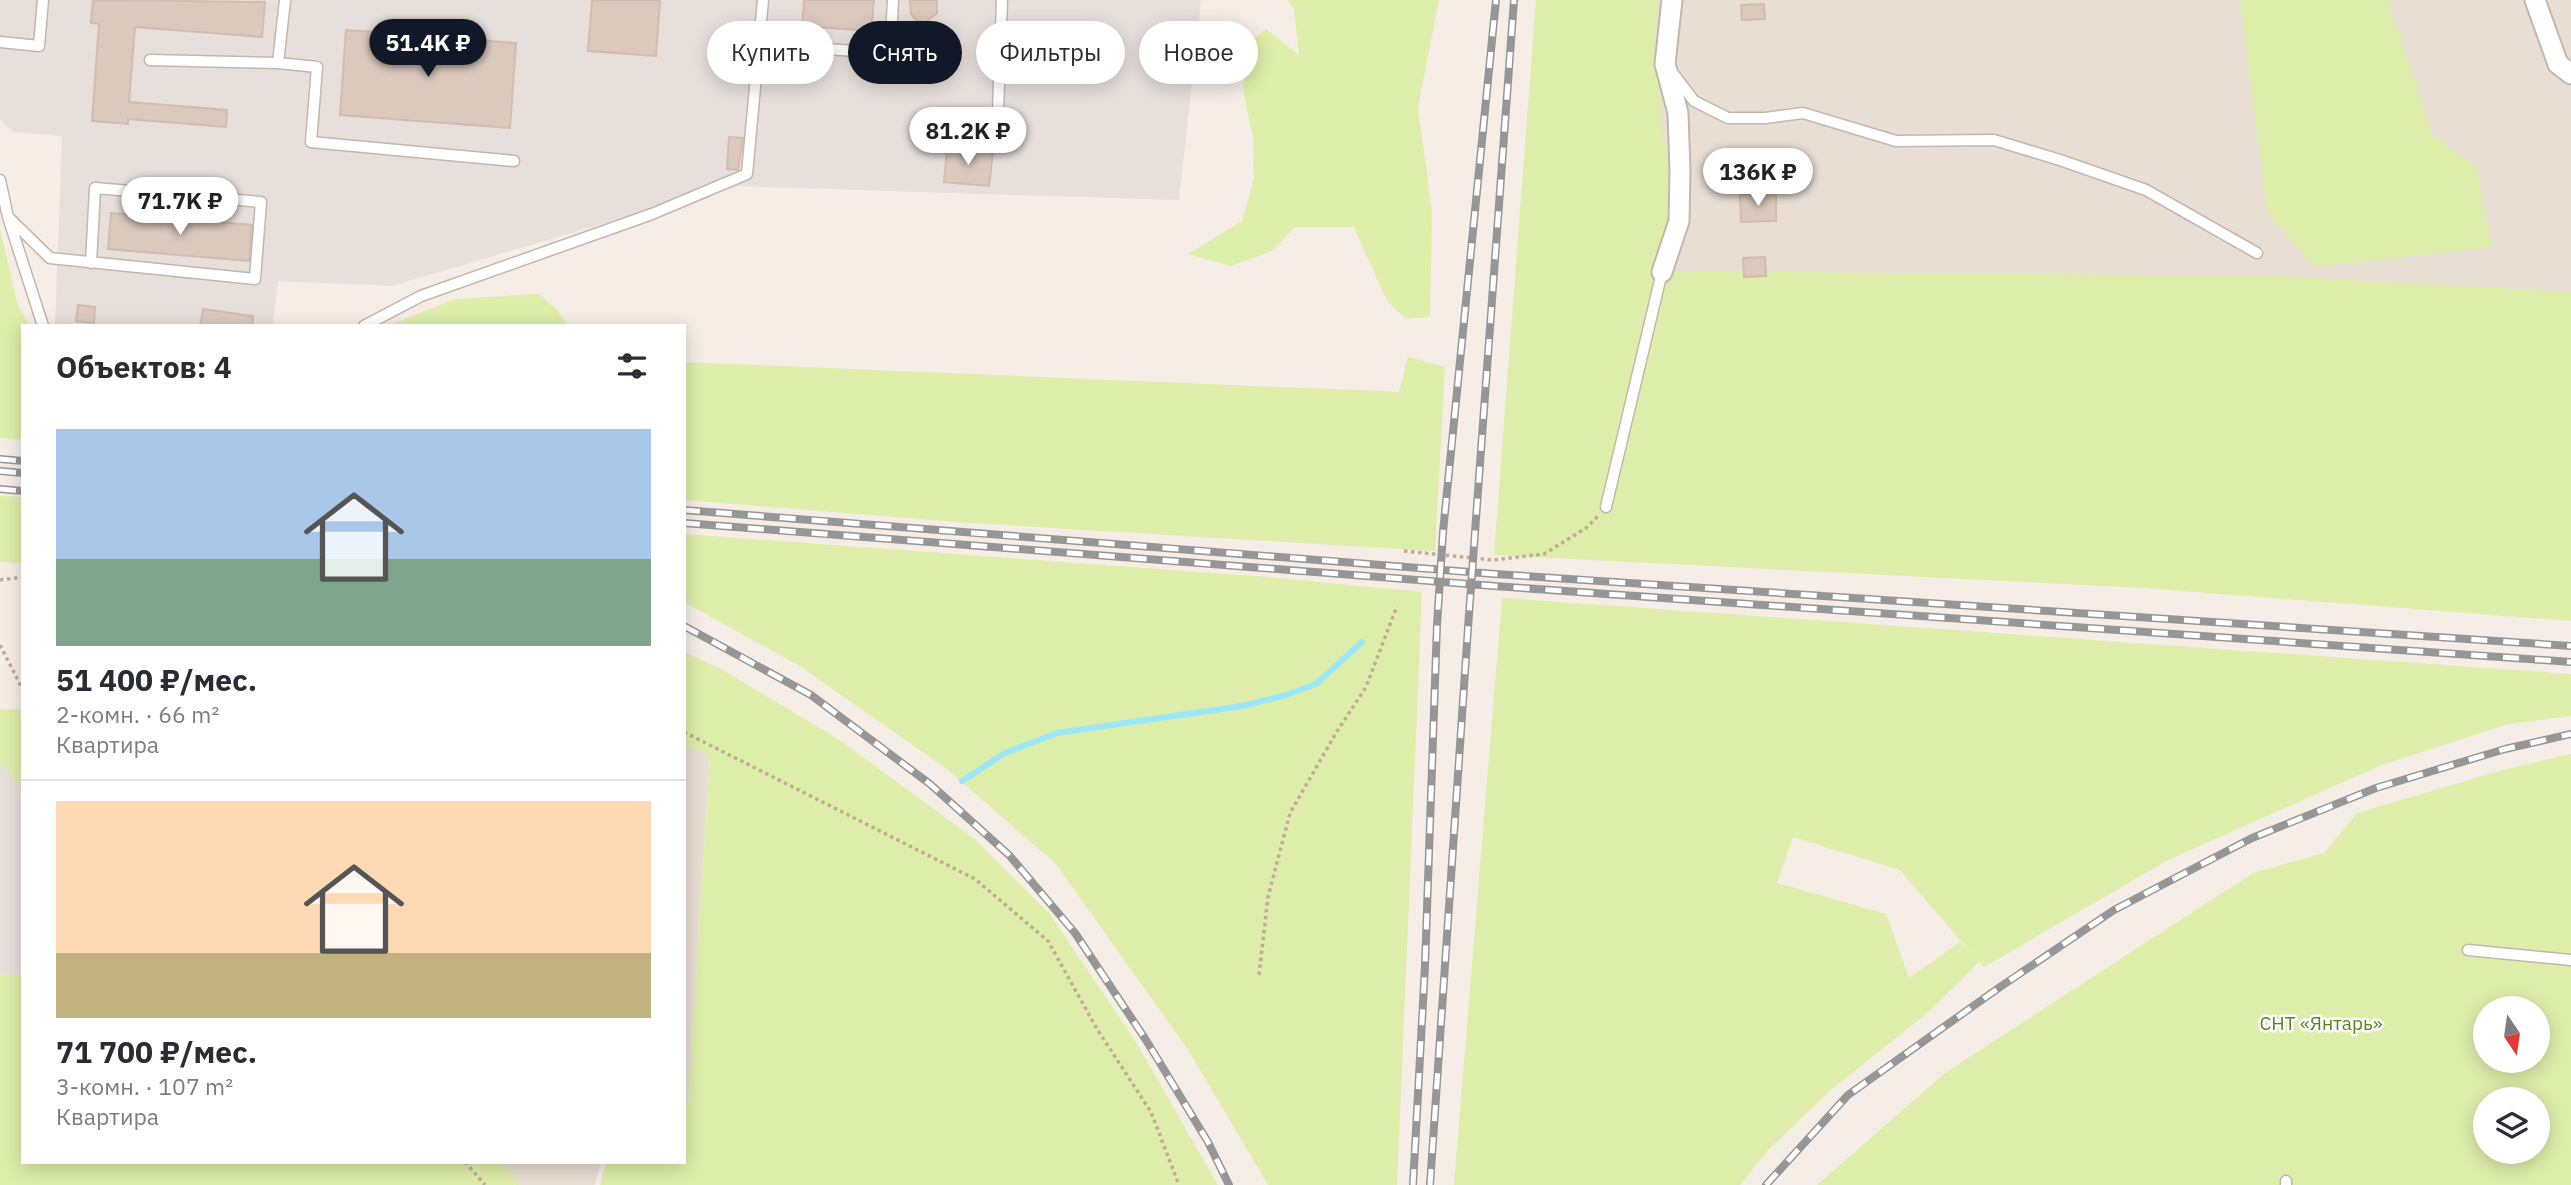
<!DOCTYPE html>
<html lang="ru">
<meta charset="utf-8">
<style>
:root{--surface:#fff;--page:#f7f7f7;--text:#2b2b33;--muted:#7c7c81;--line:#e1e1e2;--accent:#111827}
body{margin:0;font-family:"IBM Plex Sans",sans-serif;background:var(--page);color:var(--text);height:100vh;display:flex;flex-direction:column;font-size:26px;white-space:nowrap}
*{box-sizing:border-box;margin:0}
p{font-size:23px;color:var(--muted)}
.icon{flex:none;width:38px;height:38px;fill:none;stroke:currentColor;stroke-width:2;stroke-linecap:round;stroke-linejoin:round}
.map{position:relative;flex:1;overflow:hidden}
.panel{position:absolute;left:21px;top:324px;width:665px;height:840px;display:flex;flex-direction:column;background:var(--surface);border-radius:0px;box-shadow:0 4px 18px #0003}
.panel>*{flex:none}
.hud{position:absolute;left:707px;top:21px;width:665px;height:63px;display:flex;gap:14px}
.needle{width:46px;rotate:167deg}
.controls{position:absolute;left:2473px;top:996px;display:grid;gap:14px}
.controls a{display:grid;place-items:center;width:77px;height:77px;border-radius:50%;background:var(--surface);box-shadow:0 4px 18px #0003;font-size:35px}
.price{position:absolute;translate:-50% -60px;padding:0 16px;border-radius:24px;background:#fff;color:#222;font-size:23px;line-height:46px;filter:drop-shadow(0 2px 4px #0008)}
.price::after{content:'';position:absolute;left:50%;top:42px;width:21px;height:16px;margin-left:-10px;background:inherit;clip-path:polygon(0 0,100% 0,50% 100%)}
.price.on{background:var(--accent);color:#fff}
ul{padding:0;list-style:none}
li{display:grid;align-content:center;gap:14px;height:371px;padding:0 35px}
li+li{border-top:2px solid var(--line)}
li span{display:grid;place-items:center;height:217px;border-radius:0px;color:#555}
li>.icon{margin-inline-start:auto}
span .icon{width:126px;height:126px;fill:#fffc;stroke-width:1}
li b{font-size:30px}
h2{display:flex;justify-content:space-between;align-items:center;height:84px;padding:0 35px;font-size:30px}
.tag{padding:0 24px;border-radius:32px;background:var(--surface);box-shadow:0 4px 18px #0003;font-size:24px;line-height:63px}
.tag.on{background:var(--accent);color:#fff}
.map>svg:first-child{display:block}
.residential{fill:#e9ded3}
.industrial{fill:#e7dfdb}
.green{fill:#dea;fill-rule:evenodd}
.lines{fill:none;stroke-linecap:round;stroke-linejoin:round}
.stream{stroke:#9be6f9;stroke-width:6}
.building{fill:#dbc9bd;stroke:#d3bcac;stroke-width:2}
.service-casing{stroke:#c4b6aa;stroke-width:13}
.minor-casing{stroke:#c4b6aa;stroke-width:23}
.path{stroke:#c5ab97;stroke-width:3.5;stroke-dasharray:3.5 3.5;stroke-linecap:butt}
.service{stroke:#fff;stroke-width:10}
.minor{stroke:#fff;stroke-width:19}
.rail-casing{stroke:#969696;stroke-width:8}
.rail{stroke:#fff;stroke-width:5;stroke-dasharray:16;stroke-linecap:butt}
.labels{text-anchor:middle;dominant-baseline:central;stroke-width:5;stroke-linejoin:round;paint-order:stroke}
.park-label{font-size:19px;fill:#598120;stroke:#fff}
</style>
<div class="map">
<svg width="2571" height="1185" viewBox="0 0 2571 1185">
<rect width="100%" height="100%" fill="#f5ede6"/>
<path class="residential" d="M1608 0H2571V304L1585 271Z
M684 743 710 754 688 1104 684 1106Z
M501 1162H601L595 1185H520Z"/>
<path class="industrial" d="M0 0H1201L1179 200 730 186 392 286 278 281 273 326 55 325 62 136 13 132 0 119Z
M0 763 23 789V976L0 974Z"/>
<path class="green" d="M1287 0H1439L1418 107 1432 212 1430 317 1406 319 1387 301 1354 227H1295L1272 251 1231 266 1188 254 1242 221 1254 179 1253 139 1243 89 1249 43 1266 29 1299 55 1294 8Z
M1536 0H1658L1654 56 1660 92 1662 136 1680 185 1651 271 2277 276 2571 292V621L2143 588 1494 555Z
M2240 0H2388L2432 135 2476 167 2492 247 2314 267 2267 212Z
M0 228 17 303 29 325 23 326V440L0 438Z
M539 294 558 311 567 325H390L455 299Z
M1408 357 1445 367 1435 551 956 522 684 500V362L1399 392Z
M0 496 23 497V564L0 561Z
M684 534 1268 577 1422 592 1397 1185H1268L1189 1051 1056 864 947 769 800 666 684 602Z
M1502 598 2571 674V716L2508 724 2379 766 2168 860 1984 967 1979 962 1925 1015 1832 1089 1769 1149 1740 1185H1454ZM1793 837 1900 870 1974 956 1960 942 1909 978 1886 914 1777 883Z
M684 652 721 669 838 739 976 840 1049 913 1136 1042 1218 1185H600L606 1162H684V1107L688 1105 710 756 684 743Z
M0 709 23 710V789L0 763Z
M2571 754V1185H1817L1945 1073 2253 873 2324 853 2357 813 2499 771ZM2485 1008H2538V1060H2485ZM2485 1099H2538V1152H2485Z
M0 974 23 976V1162H501L520 1185H0Z"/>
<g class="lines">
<path class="stream" d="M962 781 1005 753 1057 733 1242 706 1286 695 1316 684 1362 642"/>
</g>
<path class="building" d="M93 0 265 2 262 37 135 27 129 102 227 110 226 127 128 119V124L92 121 99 24 91 23Z
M592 0H660L656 56 588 51Z
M804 0H874L871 31 802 26Z
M910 0H937V13L926 22 917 21 911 14Z
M1764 4 1765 19 1742 20 1741 5Z
M346 30 516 43 510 128 340 115Z
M729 137 743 138 738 170 727 169Z
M947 148 993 152 989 186 944 182Z
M1776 193V221L1741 222 1740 195Z
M111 213 252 225 249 261 108 249Z
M1765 257 1766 276 1744 277 1743 258Z
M78 305 95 307 94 323 76 321Z
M203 309 253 316V326H200Z"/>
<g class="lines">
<g class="service-casing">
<path id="service" d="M0 42 39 46 43 0
M758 45 890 53 893 0
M150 60 278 63 285 0
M278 63 317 67 311 142 514 161
M1672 72 1694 101 1728 118H1765L1803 113 1896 141 1994 140 2060 160 2146 190 2257 253
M998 112 1002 0
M0 180 8 217 43 326
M8 217 50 258 255 279 261 202 95 188 91 263
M364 326 421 296 652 214 747 174 763 0
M1606 507 1662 272
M2468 950 2571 960
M2286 1181V1185"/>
</g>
<g class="minor-casing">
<path id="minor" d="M2535 0 2558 64 2571 74
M1662 272 1679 221 1680 171 1678 113 1665 64 1672 0"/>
</g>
<path class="path" d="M1404 551 1493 560 1544 554 1586 528 1598 516
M0 580 23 577
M0 645 23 690
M684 732 975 879 1048 941 1097 1029 1151 1112 1179 1185
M1259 975 1268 897 1290 813 1336 733 1366 687 1397 606
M465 1162 485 1185"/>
<use href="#service" class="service"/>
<use href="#minor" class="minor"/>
<g class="rail-casing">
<path id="rail" d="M0 459 23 461
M0 471 23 473
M0 489 23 491
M684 510 1495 574 2571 646
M684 523 1494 586 2571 662
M684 626 811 695 930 784 1009 855 1075 933 1146 1040 1208 1142 1229 1185
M1413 1185 1425 966 1437 625 1443 532 1496 0
M1430 1185 1468 628 1514 0
M1766 1185 1848 1095 2000 987 2114 910 2252 838 2376 788 2505 749 2571 734"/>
</g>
<use href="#rail" class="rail"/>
</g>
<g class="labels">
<g class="park-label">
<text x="2321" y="1023">СНТ «Янтарь»</text>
</g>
</g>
</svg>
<div class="controls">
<a><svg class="needle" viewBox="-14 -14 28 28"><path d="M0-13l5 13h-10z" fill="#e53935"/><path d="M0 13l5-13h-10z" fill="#7c7c81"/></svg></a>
<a><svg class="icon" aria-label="layers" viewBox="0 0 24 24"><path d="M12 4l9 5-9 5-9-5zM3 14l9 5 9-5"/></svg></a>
</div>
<b class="price on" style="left:428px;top:79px">51.4K ₽</b>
<b class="price" style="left:968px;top:167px">81.2K ₽</b>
<b class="price" style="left:1758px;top:208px">136K ₽</b>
<b class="price" style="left:180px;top:237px">71.7K ₽</b>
<div class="hud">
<a class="tag">Купить</a>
<a class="tag on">Снять</a>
<a class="tag">Фильтры</a>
<a class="tag">Новое</a>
</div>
<section class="panel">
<h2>Объектов: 4<svg class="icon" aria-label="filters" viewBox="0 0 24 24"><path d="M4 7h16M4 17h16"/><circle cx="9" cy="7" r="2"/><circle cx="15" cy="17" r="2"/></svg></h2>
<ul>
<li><span style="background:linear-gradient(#a9c7e8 60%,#7fa58c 0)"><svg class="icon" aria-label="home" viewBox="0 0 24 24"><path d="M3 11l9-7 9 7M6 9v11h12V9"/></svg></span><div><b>51 400 ₽/мес.</b><p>2-комн. · 66 m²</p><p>Квартира</p></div></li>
<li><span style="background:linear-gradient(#ffd9b3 70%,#c2b280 0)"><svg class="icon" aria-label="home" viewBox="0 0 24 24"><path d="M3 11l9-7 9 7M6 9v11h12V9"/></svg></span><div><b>71 700 ₽/мес.</b><p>3-комн. · 107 m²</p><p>Квартира</p></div></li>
</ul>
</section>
</div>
